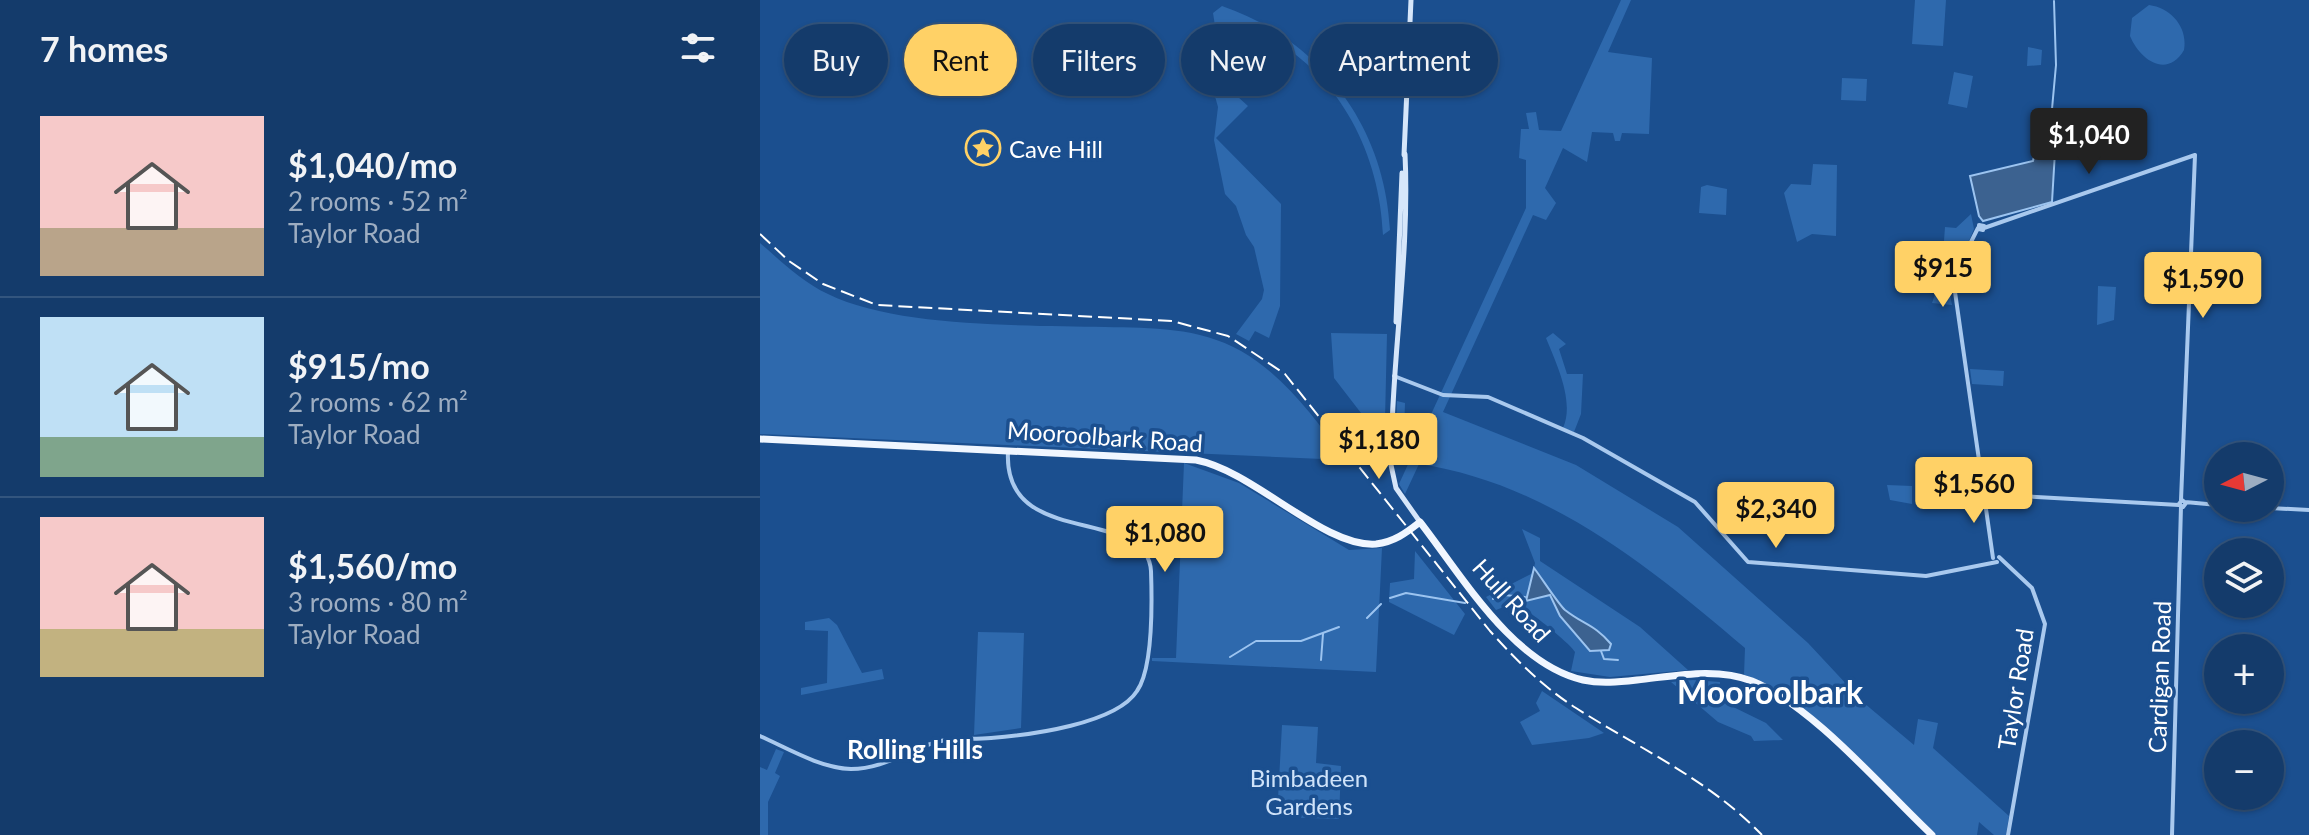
<!DOCTYPE html>
<meta charset="utf-8">
<style>
:root{--surface:#143b6b;--page:#214673;--text:#f1f3f6;--muted:#9dadc1;--line:#33557e;--accent:#ffd166}
body{margin:0;font-family:Lato,sans-serif;background:var(--page);color:var(--text);height:100vh;display:flex;flex-direction:column;font-size:30px;white-space:nowrap}
*{box-sizing:border-box;margin:0}
p{font-size:26px;color:var(--muted)}
.icon{flex:none;width:44px;height:44px;fill:none;stroke:currentColor;stroke-width:2;stroke-linecap:round;stroke-linejoin:round}
.map{position:relative;flex:1;overflow:hidden}
.drawer{display:flex;flex-direction:column;background:var(--surface);width:760px}
.drawer>*{flex:none}
.hud{position:absolute;left:24px;top:24px;width:760px;height:72px;display:flex;gap:16px}
.needle{width:52px;rotate:264deg}
.controls{position:absolute;left:1444px;top:442px;display:grid;gap:16px}
.controls a{display:grid;place-items:center;width:80px;height:80px;border-radius:50%;background:var(--surface);box-shadow:0 2px 6px #0004,0 0 0 2px var(--line);font-size:40px}
.price{position:absolute;translate:-50% -68px;padding:0 18px;border-radius:8px;background:var(--accent);color:#111;font-size:26px;line-height:52px;filter:drop-shadow(0 2px 4px #0008)}
.price::after{content:'';position:absolute;left:50%;top:48px;width:24px;height:18px;margin-left:-12px;background:inherit;clip-path:polygon(0 0,100% 0,50% 100%)}
.price.selected{background:#222;color:#fff}
ul{padding:0;list-style:none}
li{display:flex;align-items:center;gap:24px;height:200px;padding:0 40px}
li+li{border-top:2px solid var(--line)}
li span{display:grid;place-items:center;flex:none;width:224px;height:160px;border-radius:0px;color:#555}
li>.icon{margin-inline-start:auto}
span .icon{width:96px;height:96px;fill:#fffc;stroke-width:1}
li b{font-size:34px}
h2{display:flex;justify-content:space-between;align-items:center;height:96px;padding:0 40px;font-size:34px}
.tag{padding:0 28px;border-radius:36px;background:var(--surface);box-shadow:0 2px 6px #0004,0 0 0 2px var(--line);font-size:28px;line-height:72px}
.tag.selected{background:var(--accent);color:#111}
main{display:flex;flex:1;min-height:0}
.map>svg:first-child{display:block}
.green{fill:#2e69ad}
.water{fill:#3c6290;stroke:#9cc4f0;stroke-width:2}
.lines{fill:none;stroke-linecap:round;stroke-linejoin:round}
.stream{stroke:#9cc4f0;stroke-width:2}
.tertiary{stroke:#a9c9ee;stroke-width:4}
.secondary{stroke:#d6e6fa;stroke-width:5}
.primary{stroke:#f0f6ff;stroke-width:7}
.rail{stroke:#fff;stroke-width:2;stroke-dasharray:14 6;stroke-linecap:butt}
.labels{text-anchor:middle;dominant-baseline:central;stroke-width:7;stroke-linejoin:round;paint-order:stroke}
.poi-label{font-size:24px;fill:#fff;stroke:#1b4f8f;text-anchor:start}
.street-label{font-size:24px;fill:#fff;stroke:#1b4f8f}
.park-label{font-size:24px;fill:#cfe3fa;stroke:#1b4f8f}
.neighbourhood-label{font-size:26px;font-weight:bold;fill:#fff;stroke:#1b4f8f}
.district-label{font-size:32px;font-weight:bold;fill:#fff;stroke:#1b4f8f}
</style>
<main>
<section class="drawer">
<h2>7 homes<svg class="icon" aria-label="filters" viewBox="0 0 24 24"><path d="M4 7h16M4 17h16"/><circle cx="9" cy="7" r="2"/><circle cx="15" cy="17" r="2"/></svg></h2>
<ul>
<li><span style="background:linear-gradient(#f6c9c9 70%,#b9a48a 0)"><svg class="icon" aria-label="home" viewBox="0 0 24 24"><path d="M3 11l9-7 9 7M6 9v11h12V9"/></svg></span><div><b>$1,040/mo</b><p>2 rooms · 52 m²</p><p>Taylor Road</p></div></li>
<li><span style="background:linear-gradient(#bfe0f5 75%,#7fa58c 0)"><svg class="icon" aria-label="home" viewBox="0 0 24 24"><path d="M3 11l9-7 9 7M6 9v11h12V9"/></svg></span><div><b>$915/mo</b><p>2 rooms · 62 m²</p><p>Taylor Road</p></div></li>
<li><span style="background:linear-gradient(#f6c9c9 70%,#c2b280 0)"><svg class="icon" aria-label="home" viewBox="0 0 24 24"><path d="M3 11l9-7 9 7M6 9v11h12V9"/></svg></span><div><b>$1,560/mo</b><p>3 rooms · 80 m²</p><p>Taylor Road</p></div></li>
</ul>
</section>
<div class="map">
<svg width="1549" height="835" viewBox="0 0 1549 835">
<rect width="100%" height="100%" fill="#1b4f8f"/>
<path class="green" d="M861 0H871L848 52 892 58 889 134 862 133 860 141H855L853 133 832 132 827 162 803 148 785 188 796 203 786 220 773 215 683 412 816 465 918 527 1048 643 1104 703 1154 745 1158 719 1178 723 1173 748 1249 816 1246 835H1234L1219 822 1217 835H1176C1133 794 1037 691 984 675L985 648C890 567 787 483 659 464L645 494 639 484 766 208V160L759 158 761 129H769L766 113 776 112 779 130 801 131Z
M1155 0H1186L1183 46 1152 44Z
M1389 5C1411 8 1428 27 1424 50 1407 79 1380 60 1370 36L1372 18Z
M462 6C561 40 625 127 630 230L623 235C620 154 580 75 507 36L466 78 468 88 488 106 456 138 521 204 520 306 509 338 495 331 489 341 476 334 502 299 504 290 494 247 486 235 476 206 465 194 454 140 458 107 451 82 459 51 453 13Z
M1268 47 1282 50 1281 65 1267 66Z
M1194 72 1213 76 1207 108 1188 104Z
M1082 78 1107 79 1106 101 1081 100Z
M1053 164 1077 165 1076 236 1052 234 1037 242 1024 193 1031 184 1051 185Z
M947 185 967 189 966 215 939 213 941 187Z
M1211 214 1214 229 1191 283 1181 282 1185 227 1196 228Z
M0 243C21 261 42 282 68 294 137 328 266 325 345 327 392 328 438 327 481 351 526 377 555 419 586 460L0 434Z
M1338 286 1356 287 1354 320 1337 325Z
M1177 289H1189L1192 305 1172 303Z
M571 333 627 334 625 420 620 425 586 424 601 413 574 378Z
M793 333 806 344 799 349 807 374H823L821 414 814 432 803 428C815 401 796 363 786 338Z
M1210 369 1244 371 1243 386 1212 384Z
M637 401 645 403 643 462 635 461Z
M424 463 479 483 589 550 622 548 616 672 392 661V658H416Z
M1127 485 1152 486V504L1130 500Z
M762 529 780 538V561L880 627 928 670 850 677 811 671 815 652C810 643 765 607 754 603L736 610 726 597 773 573 775 563Z
M655 551 705 614 694 635 629 602 630 583 654 579Z
M69 618 77 625 102 673 122 669 124 679 41 695V688L67 683 68 631 45 630V622Z
M218 632 264 633 261 728 214 735Z
M933 680 960 682 959 700 1006 723 1023 740 994 741 991 736 958 722 911 682Z
M782 691 844 733 829 738 772 745 760 722 780 711 776 703Z
M522 725 558 727 556 763 581 766 579 819 517 817Z
M16 749 24 752 15 773 20 776 8 802V835H0V767L7 770Z"/>
<path class="water" d="M1279 133 1296 135 1292 202 1223 221 1219 216 1210 176 1273 161Z
M774 568C781 577 799 605 805 610 824 625 834 624 851 644L849 650 830 651 800 616 790 595 766 601Z"/>
<g class="lines">
<path class="stream" d="M1290 131 1296 65 1294 1
M630 598 646 593 705 603
M733 599 744 595 765 597
M607 618 621 604
M841 651 844 659 858 660
M470 657 496 641H541L579 627
M561 660 563 634"/>
<path class="tertiary" d="M1219 225 1224 226 1223 230 1219 229Z
M1218 228 1195 274 1194 285 1233 558
M1224 228 1435 155 1421 500
M634 376 683 395 728 397 823 438 935 502 988 562 1166 576 1237 562
M1224 494 1419 505
M1422 500 1426 503 1423 507 1419 504Z
M1425 502 1458 505
M1510 508 1549 510
M1239 557 1272 588 1285 624 1248 835
M0 736C27 748 60 768 91 769 124 769 147 750 177 742 195 737 213 740 231 738 270 735 356 724 377 691 393 668 392 600 391 571 387 504 243 551 248 452
M1412 835 1421 506"/>
<path class="secondary" d="M645 154C650 258 631 361 631 465L636 488 660 522
M644 155 651 0
M636 322 642 173"/>
<path class="primary" d="M0 439 436 460C494 471 564 548 616 544 634 542 646 533 660 522 702 576 753 664 823 680 841 684 859 682 877 680 915 676 956 667 992 681 1053 706 1123 789 1172 835"/>
<path class="rail" d="M0 234 29 261 63 284 117 305 412 321 468 336 525 374 730 631C756 660 783 687 816 708 880 749 948 779 1002 835"/>
</g>
<defs>
<g id="sight-ring" transform="scale(1.8)"><circle r="9.5" fill="#1b4f8f" stroke="#ffd166" stroke-width="1.5"/><path d="M0-6L1.8-2.2L6-1.7L2.9 1.2L3.7 5.4L0 3.3L-3.7 5.4L-2.9 1.2L-6-1.7L-1.8-2.2Z" fill="#ffd166"/></g>
</defs>
<g fill-rule="evenodd">
<use href="#sight-ring" x="223" y="148"/>
</g>
<g class="labels">
<g class="poi-label">
<text x="249" y="148">Cave Hill</text>
</g>
<g class="street-label">
<text transform="translate(345 436) rotate(4)">Mooroolbark Road</text>
<text transform="translate(752 600) rotate(48)">Hull Road</text>
<text transform="translate(1399 677) rotate(-88)">Cardigan Road</text>
<text transform="translate(1255 689) rotate(-81)">Taylor Road</text>
</g>
<g class="park-label">
<text x="549" y="777">Bimbadeen<tspan x="549" dy="28">Gardens</tspan></text>
</g>
<g class="neighbourhood-label">
<text x="155" y="749">Rolling Hills</text>
</g>
<g class="district-label">
<text x="1010" y="691">Mooroolbark</text>
</g>
</g>
</svg>
<div class="controls">
<a><svg class="needle" viewBox="-14 -14 28 28"><path d="M0-13l5 13h-10z" fill="#e53935"/><path d="M0 13l5-13h-10z" fill="#9dadc1"/></svg></a>
<a><svg class="icon" aria-label="layers" viewBox="0 0 24 24"><path d="M12 4l9 5-9 5-9-5zM3 14l9 5 9-5"/></svg></a>
<a>+</a>
<a>−</a>
</div>
<b class="price selected" style="left:1329px;top:176px">$1,040</b>
<b class="price" style="left:1183px;top:309px">$915</b>
<b class="price" style="left:1443px;top:320px">$1,590</b>
<b class="price" style="left:619px;top:481px">$1,180</b>
<b class="price" style="left:1214px;top:525px">$1,560</b>
<b class="price" style="left:1016px;top:550px">$2,340</b>
<b class="price" style="left:405px;top:574px">$1,080</b>
<div class="hud">
<a class="tag">Buy</a>
<a class="tag selected">Rent</a>
<a class="tag">Filters</a>
<a class="tag">New</a>
<a class="tag">Apartment</a>
</div>
</div>
</main>
